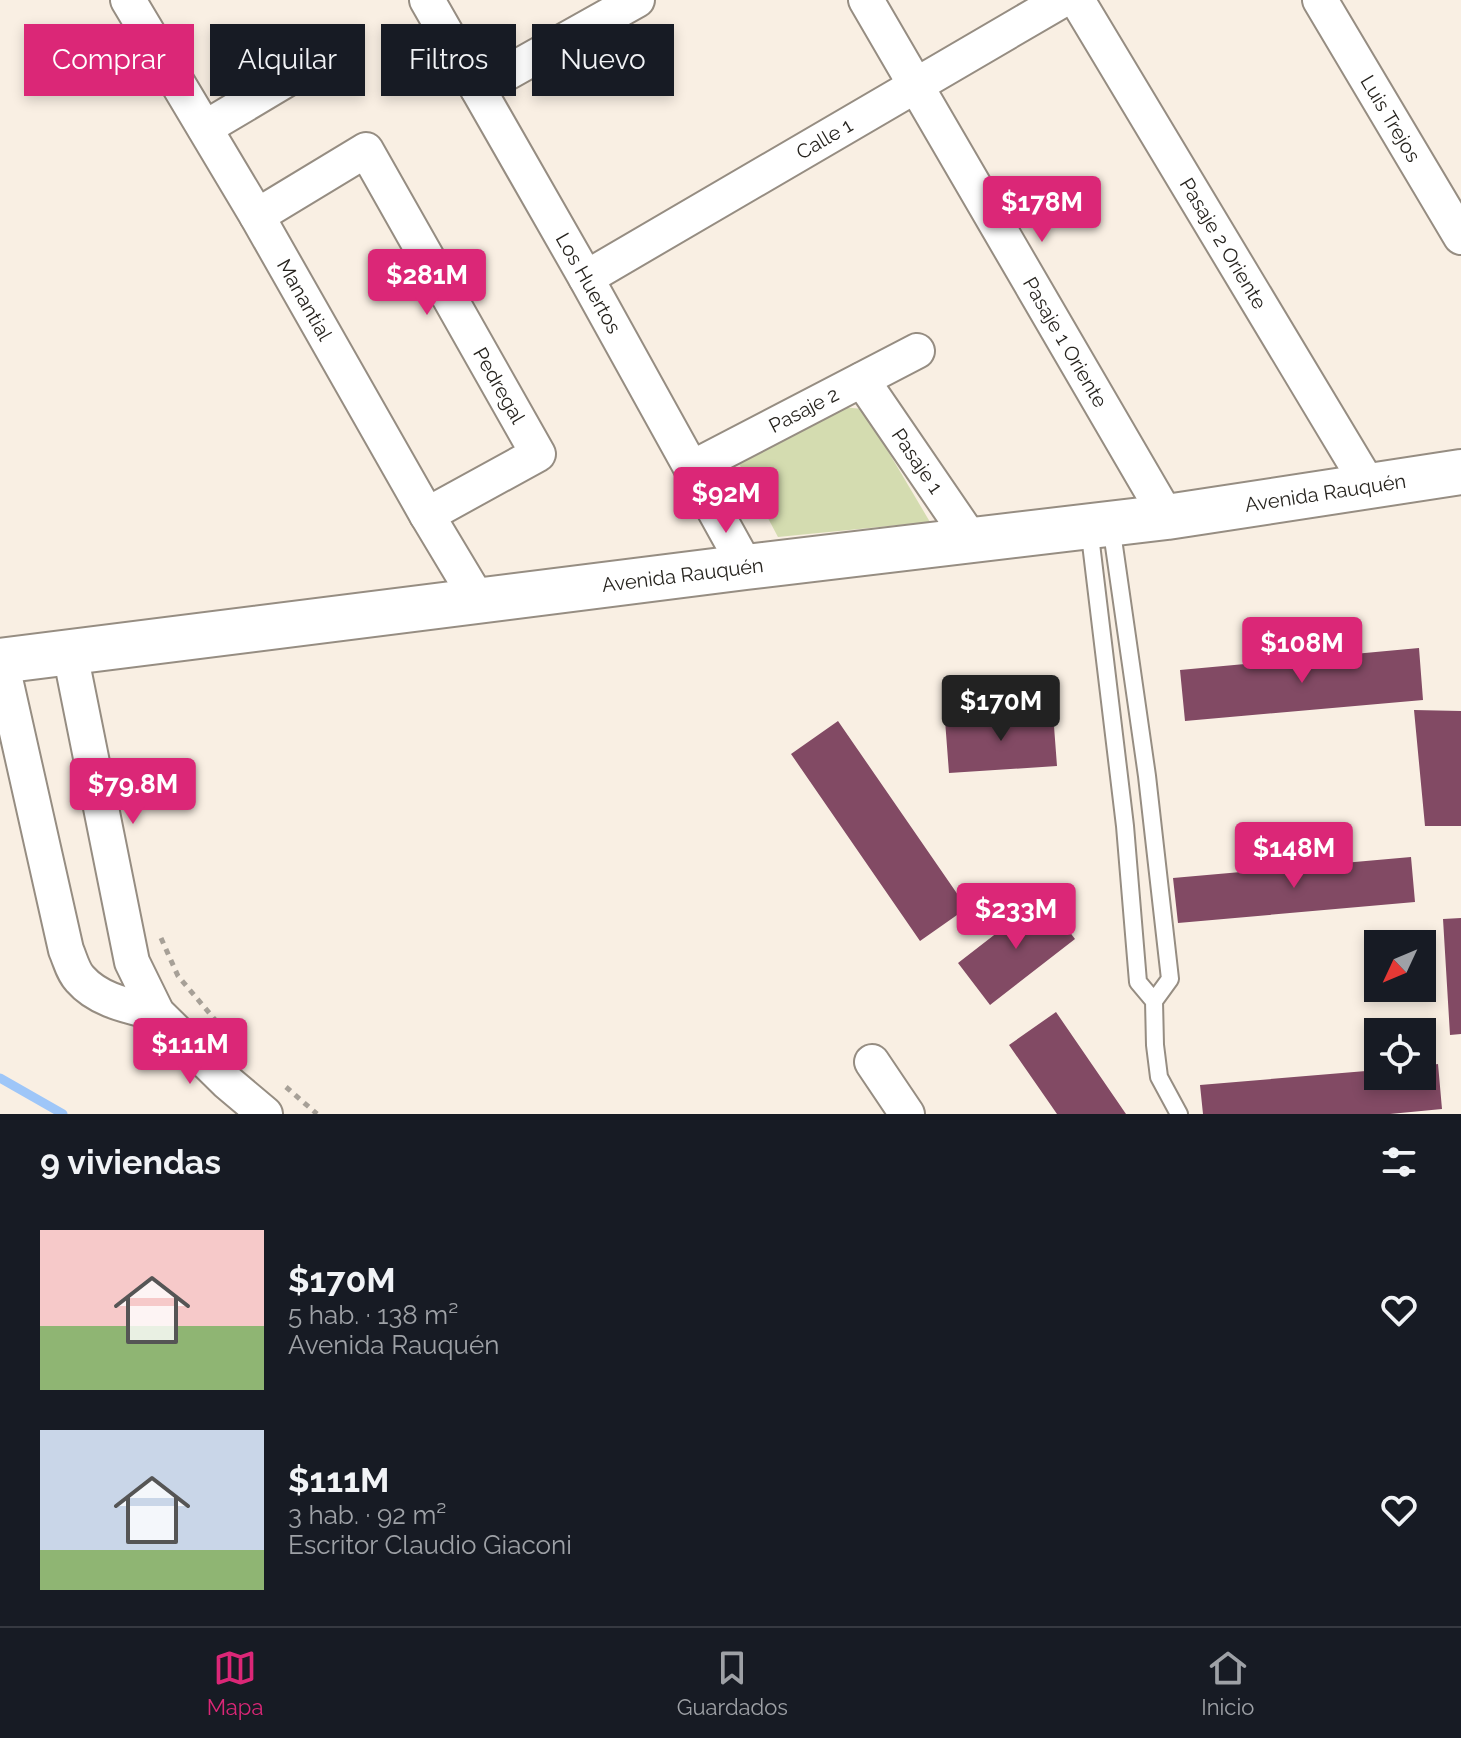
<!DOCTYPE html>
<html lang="es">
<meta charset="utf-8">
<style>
:root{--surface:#171b24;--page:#242831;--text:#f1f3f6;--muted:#9ea1a6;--line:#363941;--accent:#db2777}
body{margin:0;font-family:Raleway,sans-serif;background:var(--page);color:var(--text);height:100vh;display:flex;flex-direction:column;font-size:30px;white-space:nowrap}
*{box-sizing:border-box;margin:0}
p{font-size:26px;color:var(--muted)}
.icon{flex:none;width:44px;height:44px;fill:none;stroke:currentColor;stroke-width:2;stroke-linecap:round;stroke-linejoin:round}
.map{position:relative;height:1114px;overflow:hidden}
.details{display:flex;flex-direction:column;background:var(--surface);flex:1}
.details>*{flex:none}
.hud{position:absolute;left:24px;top:24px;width:800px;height:72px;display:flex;gap:16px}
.needle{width:52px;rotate:226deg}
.fabs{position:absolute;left:1364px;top:930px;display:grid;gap:16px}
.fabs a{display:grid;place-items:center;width:72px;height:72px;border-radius:0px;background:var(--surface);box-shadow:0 4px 12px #0003;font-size:40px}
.price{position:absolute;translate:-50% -68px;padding:0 18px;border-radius:8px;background:var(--accent);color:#fff;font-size:26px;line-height:52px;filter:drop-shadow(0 2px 4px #0008)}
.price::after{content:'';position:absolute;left:50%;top:48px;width:24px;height:18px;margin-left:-12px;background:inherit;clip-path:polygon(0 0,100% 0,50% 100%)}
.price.on{background:#222;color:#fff}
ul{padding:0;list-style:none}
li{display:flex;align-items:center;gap:24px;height:200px;padding:0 40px}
li span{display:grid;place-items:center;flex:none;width:224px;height:160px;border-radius:0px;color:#555}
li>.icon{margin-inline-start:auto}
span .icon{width:96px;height:96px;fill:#fffc;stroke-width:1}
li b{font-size:34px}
h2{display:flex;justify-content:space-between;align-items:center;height:96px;padding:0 40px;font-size:34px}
.pill{padding:0 28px;border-radius:0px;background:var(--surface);box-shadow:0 4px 12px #0003;font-size:28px;line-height:72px}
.pill.on{background:var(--accent);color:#fff}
.dock{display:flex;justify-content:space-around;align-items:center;height:112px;border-top:2px solid var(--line);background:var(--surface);font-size:22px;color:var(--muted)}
.dock a{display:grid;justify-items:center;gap:4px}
.dock .on{color:var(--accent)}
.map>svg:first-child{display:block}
.green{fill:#d4dcb0}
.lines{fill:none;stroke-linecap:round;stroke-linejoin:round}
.stream{stroke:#9ec6f8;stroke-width:9}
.building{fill:#824a64}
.service-casing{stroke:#968d82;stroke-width:20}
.minor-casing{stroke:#968d82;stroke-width:38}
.secondary-casing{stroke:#968d82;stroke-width:48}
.path{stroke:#a7a097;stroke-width:5;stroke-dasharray:6 6;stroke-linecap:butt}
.service{stroke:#fff;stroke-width:16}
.minor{stroke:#fff;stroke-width:34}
.secondary{stroke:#fff;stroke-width:44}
.labels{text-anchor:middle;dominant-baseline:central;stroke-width:8;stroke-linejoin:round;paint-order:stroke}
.street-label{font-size:20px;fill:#27241f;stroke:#fefefe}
</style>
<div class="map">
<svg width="1461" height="1114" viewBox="0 0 1461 1114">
<rect width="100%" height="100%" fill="#f9efe3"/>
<path class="green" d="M842 407 863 409 930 522 778 537 736 458Z"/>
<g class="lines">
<path class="stream" d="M0 1078 63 1114"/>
</g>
<path class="building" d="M1419 648 1423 700 1185 721 1180 670Z
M1414 710 1461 711V826H1425Z
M1053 713 1057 766 949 773 945 720Z
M838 721 967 908 920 941 791 754Z
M1411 857 1415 902 1178 923 1173 878Z
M1043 897 1075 939 990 1005 958 963Z
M1461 918V1034L1450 1035 1443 919Z
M1056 1012 1126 1114H1057L1009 1045Z
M1438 1064 1442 1109 1390 1114H1203L1200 1085 1378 1070V1076H1422V1066Z"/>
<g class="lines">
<g class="service-casing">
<path id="service" d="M1111 525 1147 776 1170 979 1154 1001 1155 1045 1159 1077 1179 1114
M1089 527 1125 826 1138 982 1154 1001"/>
</g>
<g class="minor-casing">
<g id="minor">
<path id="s1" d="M128 0 257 216 427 515 478 600"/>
<path id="s2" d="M427 0 586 278 746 567"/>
<path id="s3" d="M866 0 1167 517"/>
<path id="s4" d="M1077 0 1369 486"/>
<path id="s5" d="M1320 0 1461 237"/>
<path d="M478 89 637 0"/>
<path d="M205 128 304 69"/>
<path id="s6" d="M257 216 366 150 538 454 427 515"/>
<path id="s7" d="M586 278 1062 0"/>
<path id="s8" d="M862 380 972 541"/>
<path id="s9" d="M692 468 917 351"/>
<path d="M70 653 132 962 157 1013 227 1082 265 1114"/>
<path d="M1 661 66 950C70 959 73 972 80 979 99 1001 130 1006 157 1013"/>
<path d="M872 1062 907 1114"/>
</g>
</g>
<g class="secondary-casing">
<g id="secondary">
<path id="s10" d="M0 661 746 567 1167 517 1461 472"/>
</g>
</g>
<path class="path" d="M161 938 178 976 233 1041
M286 1087 317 1114"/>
<use href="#service" class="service"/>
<use href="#minor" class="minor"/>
<use href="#secondary" class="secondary"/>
</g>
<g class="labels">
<g class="street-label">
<text stroke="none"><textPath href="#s5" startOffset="138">Luis Trejos</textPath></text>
<text stroke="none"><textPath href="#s7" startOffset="276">Calle 1</textPath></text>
<text stroke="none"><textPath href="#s4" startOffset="284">Pasaje 2 Oriente</textPath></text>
<text stroke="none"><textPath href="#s2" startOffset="326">Los Huertos</textPath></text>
<text stroke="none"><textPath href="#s1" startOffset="348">Manantial</textPath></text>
<text stroke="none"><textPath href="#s3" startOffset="396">Pasaje 1 Oriente</textPath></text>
<text stroke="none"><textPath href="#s6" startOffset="398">Pedregal</textPath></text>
<text stroke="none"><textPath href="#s9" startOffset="126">Pasaje 2</textPath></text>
<text stroke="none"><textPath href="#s8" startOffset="98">Pasaje 1</textPath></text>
<text stroke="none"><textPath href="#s10" startOffset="1336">Avenida Rauquén</textPath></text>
<text stroke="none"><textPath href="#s10" startOffset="688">Avenida Rauquén</textPath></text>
</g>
</g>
</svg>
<div class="fabs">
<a><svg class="needle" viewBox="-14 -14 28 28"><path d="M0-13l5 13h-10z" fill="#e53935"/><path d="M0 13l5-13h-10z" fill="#9ea1a6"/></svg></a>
<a><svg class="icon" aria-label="locate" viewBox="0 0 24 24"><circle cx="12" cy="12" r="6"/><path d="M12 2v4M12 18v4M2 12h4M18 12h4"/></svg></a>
</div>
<b class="price" style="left:1042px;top:244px">$178M</b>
<b class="price" style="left:427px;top:317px">$281M</b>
<b class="price" style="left:726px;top:535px">$92M</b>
<b class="price" style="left:1302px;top:685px">$108M</b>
<b class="price on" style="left:1001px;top:743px">$170M</b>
<b class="price" style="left:133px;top:826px">$79.8M</b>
<b class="price" style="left:1294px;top:890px">$148M</b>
<b class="price" style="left:1016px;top:951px">$233M</b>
<b class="price" style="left:190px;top:1086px">$111M</b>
<div class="hud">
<a class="pill on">Comprar</a>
<a class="pill">Alquilar</a>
<a class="pill">Filtros</a>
<a class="pill">Nuevo</a>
</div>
</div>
<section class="details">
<h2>9 viviendas<svg class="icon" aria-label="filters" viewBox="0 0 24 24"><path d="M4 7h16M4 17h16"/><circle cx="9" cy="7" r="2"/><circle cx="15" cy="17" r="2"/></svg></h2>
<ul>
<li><span style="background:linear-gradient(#f6c9c9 60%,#8fb573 0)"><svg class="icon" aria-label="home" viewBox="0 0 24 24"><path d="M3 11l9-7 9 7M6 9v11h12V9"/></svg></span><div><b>$170M</b><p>5 hab. · 138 m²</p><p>Avenida Rauquén</p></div><svg class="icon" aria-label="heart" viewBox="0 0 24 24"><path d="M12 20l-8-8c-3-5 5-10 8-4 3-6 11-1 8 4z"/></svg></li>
<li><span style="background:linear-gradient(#c9d6e8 75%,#8fb573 0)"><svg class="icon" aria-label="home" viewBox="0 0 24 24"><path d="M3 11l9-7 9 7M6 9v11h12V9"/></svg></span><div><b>$111M</b><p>3 hab. · 92 m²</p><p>Escritor Claudio Giaconi</p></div><svg class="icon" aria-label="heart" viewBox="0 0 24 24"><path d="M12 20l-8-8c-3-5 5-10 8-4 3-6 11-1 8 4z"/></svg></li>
</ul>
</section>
<nav class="dock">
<a class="on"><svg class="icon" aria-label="map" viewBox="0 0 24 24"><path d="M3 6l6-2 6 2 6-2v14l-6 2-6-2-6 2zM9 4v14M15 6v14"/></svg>Mapa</a>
<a><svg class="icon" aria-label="saved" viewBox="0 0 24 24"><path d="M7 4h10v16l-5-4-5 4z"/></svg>Guardados</a>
<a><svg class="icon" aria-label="home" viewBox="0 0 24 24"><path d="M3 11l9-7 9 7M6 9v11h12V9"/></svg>Inicio</a>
</nav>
